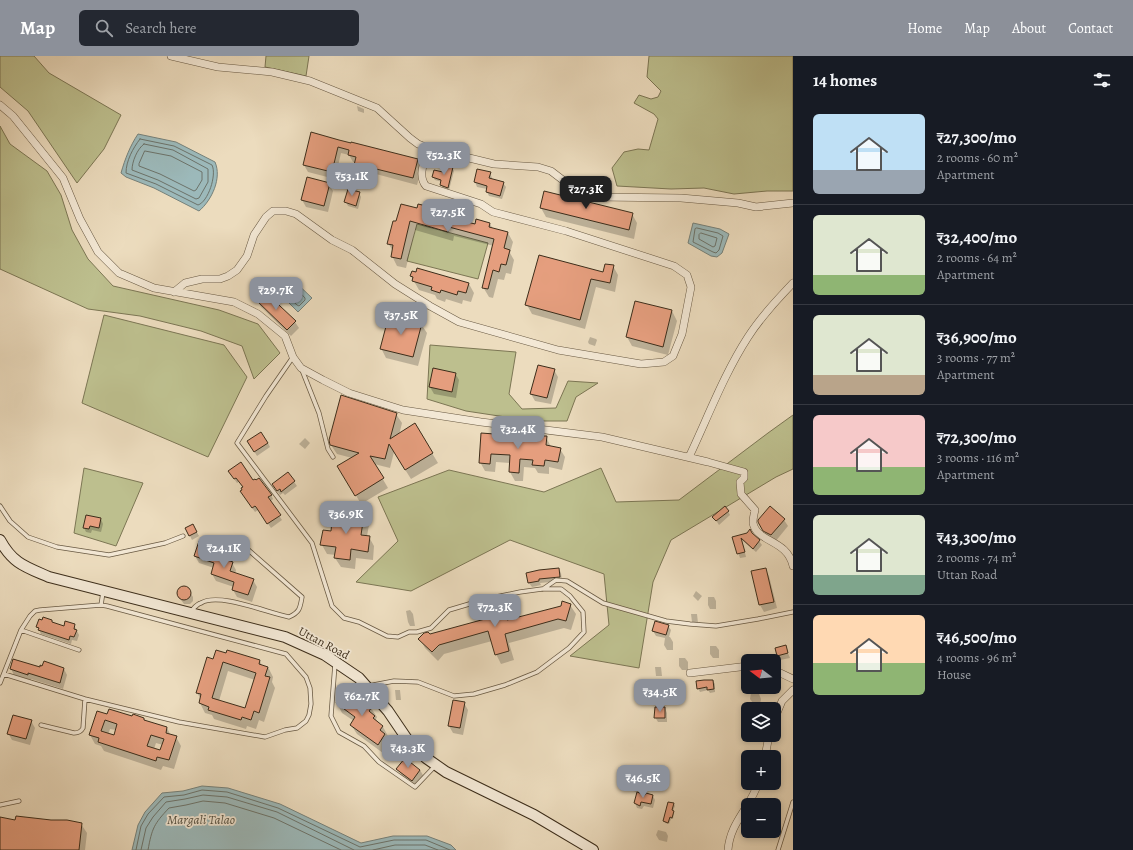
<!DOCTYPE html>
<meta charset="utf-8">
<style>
:root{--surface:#171b24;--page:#242831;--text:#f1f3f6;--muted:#9ea1a6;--line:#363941;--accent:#8c9099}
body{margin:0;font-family:Alegreya,serif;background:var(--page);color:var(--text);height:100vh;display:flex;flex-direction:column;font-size:15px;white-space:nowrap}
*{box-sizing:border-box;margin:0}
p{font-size:13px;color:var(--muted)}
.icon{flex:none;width:22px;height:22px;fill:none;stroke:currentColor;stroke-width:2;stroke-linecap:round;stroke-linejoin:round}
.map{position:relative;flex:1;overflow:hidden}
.sheet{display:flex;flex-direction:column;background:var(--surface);width:340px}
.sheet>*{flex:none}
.needle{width:26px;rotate:286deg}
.buttons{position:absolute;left:741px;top:598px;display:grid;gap:8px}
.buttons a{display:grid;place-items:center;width:40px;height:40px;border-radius:6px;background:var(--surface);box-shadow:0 2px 6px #0003;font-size:20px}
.price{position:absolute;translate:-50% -34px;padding:0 9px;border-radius:8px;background:var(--accent);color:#fff;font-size:13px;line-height:26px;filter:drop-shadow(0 1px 2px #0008)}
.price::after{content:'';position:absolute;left:50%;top:24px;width:12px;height:9px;margin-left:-6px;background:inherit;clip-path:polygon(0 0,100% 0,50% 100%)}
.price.current{background:#222;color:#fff}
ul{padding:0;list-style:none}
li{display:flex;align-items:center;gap:12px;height:100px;padding:0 20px}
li+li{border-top:1px solid var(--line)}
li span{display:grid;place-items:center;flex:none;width:112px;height:80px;border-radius:6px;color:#555}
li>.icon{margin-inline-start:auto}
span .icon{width:48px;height:48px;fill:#fffc;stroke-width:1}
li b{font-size:17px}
h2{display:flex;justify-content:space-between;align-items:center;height:48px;padding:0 20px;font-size:17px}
header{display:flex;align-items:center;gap:24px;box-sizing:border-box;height:56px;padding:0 20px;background:var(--accent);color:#fff}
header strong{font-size:19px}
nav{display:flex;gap:22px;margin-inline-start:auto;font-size:14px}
.search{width:280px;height:36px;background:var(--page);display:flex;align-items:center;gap:10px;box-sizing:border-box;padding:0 14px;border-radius:6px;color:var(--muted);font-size:15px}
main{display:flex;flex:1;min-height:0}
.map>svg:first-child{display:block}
.green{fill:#bdbf8e;stroke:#7c7654}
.water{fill:#9cb9ba;stroke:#76817a}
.shadow{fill:#0003;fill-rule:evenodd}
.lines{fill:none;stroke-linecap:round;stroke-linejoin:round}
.shore{stroke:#6c736a;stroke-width:1}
.building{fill:#e59e7e;stroke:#3c2d1a;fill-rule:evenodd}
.lane-casing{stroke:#685943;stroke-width:5}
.street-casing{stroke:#685943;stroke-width:8}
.secondary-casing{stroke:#3c2d1a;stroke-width:12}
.lane{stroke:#f3e8d5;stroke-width:3.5}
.street{stroke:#f3e8d5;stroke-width:7}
.secondary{stroke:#f3e8d5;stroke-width:10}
.labels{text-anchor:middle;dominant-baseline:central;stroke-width:3.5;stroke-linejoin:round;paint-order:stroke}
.street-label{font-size:12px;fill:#3c2d1a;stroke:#f3e8d5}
.water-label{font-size:13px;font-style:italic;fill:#545042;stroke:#f3e8d5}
</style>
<header>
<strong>Map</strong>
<div class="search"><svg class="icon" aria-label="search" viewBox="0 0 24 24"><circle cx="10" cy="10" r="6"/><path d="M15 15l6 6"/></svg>Search here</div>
<nav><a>Home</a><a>Map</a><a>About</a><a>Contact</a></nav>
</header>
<main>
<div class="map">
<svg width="793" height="794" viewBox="0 0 793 794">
<rect width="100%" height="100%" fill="#ecdcbe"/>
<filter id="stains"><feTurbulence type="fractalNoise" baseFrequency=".005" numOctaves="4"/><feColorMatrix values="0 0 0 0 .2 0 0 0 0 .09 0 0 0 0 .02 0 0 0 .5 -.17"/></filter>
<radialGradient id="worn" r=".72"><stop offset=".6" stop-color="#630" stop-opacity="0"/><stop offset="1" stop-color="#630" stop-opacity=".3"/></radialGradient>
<path class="green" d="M0 0H34L49 17 121 59 104 93 77 127 28 55 0 31Z
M266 0H309L306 20 265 11Z
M649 0H793V135H767L734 138 704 132 671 133 617 130 612 112 624 96 638 93 649 94 658 63 654 58 634 47 639 39 651 43 658 41 661 35 647 21Z
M0 70 10 88 47 115 61 139 72 174 88 203 113 230 219 254 258 268 280 297 254 323 242 290 201 275 140 260 88 253 0 213Z
M417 168 488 187 478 223 407 205Z
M104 259 224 289 247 321 208 401 82 347Z
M430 289 516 296 509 338 522 353 556 352 568 325 598 327 576 341 567 365H532L466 355 427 343Z
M793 359V413L776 421 671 484 653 526 639 612 570 600 609 569 604 518 510 484 411 535 356 526 398 485 378 441 449 414 544 436 601 412 616 446 679 444 768 377Z
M84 412 143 427 116 490 74 477Z"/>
<path class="water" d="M138 78 176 86 215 106C222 122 212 144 199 155L154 132 126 121 121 117C125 103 130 90 138 78Z
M693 167 720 173 729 178 722 197 717 201 711 200 688 187Z
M290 221 312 242 298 256 277 235Z
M202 730 228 732 280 748 361 787 393 780H427L451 789 456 794H132L138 769 145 756 162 737 183 735Z"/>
<path class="shadow" d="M357 50 364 53V57L358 55Z
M312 78 418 104 422 111 417 129 376 118 372 132 356 128 352 121 356 106H353L349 99 341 97 335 123 308 116 304 109Z
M452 112 454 115 449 134 443 132 441 129 442 126 435 124 433 121 444 118Z
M478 114 490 117 492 122V124L503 127 506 131 502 143 489 140 487 136V133L477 131 475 126Z
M329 128 333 135 328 156 306 151 302 144Z
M359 137 361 141 358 153 348 150 346 146Z
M541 152 632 158 637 167 634 183 546 161Z
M435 153 437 157 450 161 458 153 463 163 462 166 476 169 490 168 493 173 508 177 513 186 510 197 514 204 511 218 506 217 504 224 498 223 493 242 489 241 483 231 494 190 454 180 453 185 415 174 406 212 397 210 392 200 393 195 388 187 397 167 418 154Z
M613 210 618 219 615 236 596 231 585 273 532 258 527 249 604 218Z
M411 220 469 228 474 237 471 246 463 244 462 248 446 243 445 246 437 243 435 239 419 234Z
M257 244 295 266 299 272 291 280 261 251Z
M672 255 677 265 668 299 632 290 627 281Z
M421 268 427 277 418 310 386 302 381 292Z
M590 281 596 283 597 284 595 290 589 288 588 286Z
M554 314 558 321 551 348 535 345 531 338Z
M455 317 459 324 456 342 434 338 430 331Z
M396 358 402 367 399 379 415 369 438 407 411 423 394 396 390 412 374 408 388 432 361 448 339 410 352 402 337 398 331 389Z
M482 378 536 382 546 381 551 391 560 393 565 401 562 414 549 411V418L538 417 535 412 524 411 523 425H515L510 416 511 407 496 406 495 416 485 415 480 406Z
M305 382 310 387 305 393 299 388Z
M268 387 270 391 257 400 251 390Z
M288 417 297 430 285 439 283 437 280 439 275 432Z
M232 420 253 425 271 439 273 443 270 446 282 464 271 472 260 456 258 454 255 456 244 440 243 432 239 426 237 427Z
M728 455 730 459 719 469 714 461Z
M363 460 369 469 367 480 369 481 374 490 373 504 356 502 355 513 341 511 335 502 336 499 327 498 322 489 332 476Z
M101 463 103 468 101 476 92 474 91 477 86 476 84 472Z
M784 464 788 470 775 486 768 481 759 466Z
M193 469 199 480 192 484 186 472Z
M752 478 759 485 762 489 756 496 742 484 746 501 740 502 733 482Z
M199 486 214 491 218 498 217 502 232 507 236 514 235 518 253 524 257 531 252 546 237 541 233 534 234 531 216 525 212 518 214 512 199 507 195 500Z
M559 513 561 517 562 525 540 527 541 529 532 531 529 527 527 518Z
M765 513 769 520 777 552 764 556 760 549Z
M183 531H187L193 541V545L190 548H184L178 540V535Z
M696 535 702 540 698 545 693 540Z
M708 541H714L716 545V553H710L708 549Z
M570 549 576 558 571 574 564 572 509 587 514 604 501 608 496 598 492 585 444 598 438 605 425 592 420 583 505 558 509 565Z
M410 554 413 558 415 570H410L408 566 406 555Z
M691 558H697L698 567 692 566Z
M51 565 53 567 64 571 74 569 79 579 77 585 72 584 71 588 41 578 37 570Z
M668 570 671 574 669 581H670L673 586V594H667L664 589 665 582 656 580 653 575Z
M710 590H716L719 594V602H713L710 598Z
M785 590 790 602 780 604 776 593Z
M679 602H685L688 606V614H682L679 610Z
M214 604 260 605 262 610 268 611 273 621 272 626 275 632 264 666 259 664 256 673 247 670 246 673 214 663 212 659 205 657 200 647 201 643 197 637ZM228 615 255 624 245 654 219 645Z
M14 605 40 612 64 613 67 619 63 633 31 623V624L14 619 11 613Z
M655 611H661L662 620H656Z
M713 625 715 628V636L710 637 708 634 700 636 698 632Z
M395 634H400L401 644H396Z
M751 637 759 638 761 643 760 649 753 647 750 643Z
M337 647 371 652 377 661 376 663 378 667 383 671 388 680 386 682 390 688 383 697 357 678 351 669 354 665 342 657Z
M464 647 468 654 463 679 453 677 449 670Z
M665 652 667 657V666H658L655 661Z
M108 659 144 663 145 665 167 672 171 680 176 681 181 690 174 713 163 710 161 714 104 695 101 690 95 688 90 679ZM110 673 116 674 114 681 108 679ZM156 687 163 689 161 696 154 693Z
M31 665 35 672 30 689 12 684 8 677Z
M398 713 420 714 424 721 416 731 402 720Z
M638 717 640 721 637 736 626 733 623 729Z
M645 740H653L655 744 653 752 644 750 642 753 637 752 635 747Z
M674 748 675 750 673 755 674 757 673 763H671L669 768 665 767 664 765Z
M0 762 16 765 81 768 87 777 85 794H0Z
M658 774 666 776 668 780 667 786 659 784 656 779Z"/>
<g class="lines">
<path class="shore" d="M140 83 174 90 212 109C217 119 208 146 198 149L156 128 126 117C126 105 133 92 140 83Z
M144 88 173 94 208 113V126L199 142 196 143 158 124 132 114C132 106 137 93 144 88Z
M145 95 171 100 202 116V124L196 134 194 135 160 118 139 110V108Z
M697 172 718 177 723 180 719 194 716 197 713 196 693 186 695 173Z
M701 177 717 182 715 190 713 191 699 183V179Z
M289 228H292L305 242V244L299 250 297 249 283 236Z
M136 794 141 770 148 758 164 741 184 739 202 734 227 736 278 752 360 791 394 784H426L450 794
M141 794 146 772 153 761 166 746 185 743 203 739 227 741 277 756 354 794
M148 794C152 772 154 768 169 752L186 749 203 745 225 747 274 762 341 794
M373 794 395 789H425L438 794"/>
</g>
<path class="building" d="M311 76 339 84 351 87V86L418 103 413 122 372 112 369 126 351 121 356 101 348 99 349 94 338 91 332 116 303 109Z
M445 109 453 111 448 132 440 129 441 124 432 121 434 114 443 116Z
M477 113 491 116 489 122 504 126 500 140 486 136 487 130 474 126Z
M307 121 330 127 324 150 301 144Z
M348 133 360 136 356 150 344 146Z
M544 135 633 157 629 174 540 152Z
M401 148 417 152 418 148 435 152V156L449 159 451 151 458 152 456 163 475 168 476 163 490 167 489 171 508 176 504 192 510 194 506 209 501 208 499 216 493 214 488 233 482 232 494 183 449 171 448 176 410 165 401 203 391 201 393 189 387 188 393 165H396Z
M539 199 603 216 605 208 614 209 610 227 591 223 580 264 525 249Z
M417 212 469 227 466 237 458 235 457 239 441 234 440 237 431 234 432 231 412 225 413 221 410 220 412 215 416 216Z
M264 235 296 265 287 274 256 244Z
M635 245 672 254 663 291 626 281Z
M389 259 422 267 413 301 380 293Z
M538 309 555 313 547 342 530 338Z
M433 312 456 317 452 336 429 331Z
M341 339 397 357 390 383 415 367 433 397 405 414 389 388 385 403 370 400 384 422 355 440 337 410 359 397 330 389 329 384Z
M261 376 268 387 254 396 247 385Z
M481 377 535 381V380H547L546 389 561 392 558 406 545 404 544 410 532 409 533 404 520 403 519 417 509 416 510 399 491 398 490 408 479 407Z
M241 406 253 424 255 423 256 424 259 422 272 439 268 441 281 459 267 468 256 451 255 450 252 452 240 435 242 434 241 432 243 431 236 422 234 423 228 415Z
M288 416 295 425 281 436 280 433 277 435 272 428Z
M725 450 729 455 716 465 712 461Z
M770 450 785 463 771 479 763 475 758 466V464Z
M333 455 364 459 361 479 370 480 368 496 351 493 350 504 334 502 336 491 320 489 323 474 331 475Z
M86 459 101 462 99 472 90 470 89 473 83 472Z
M193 468 197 476 189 480 185 472Z
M750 473 752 477 760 484 753 493 741 482 745 496 737 498 732 481 747 477Z
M199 485 215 490 212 499 233 506 230 515 254 523 248 539 232 534 234 526 211 518 214 507 194 500Z
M559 512 560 521 539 523V525L528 527 526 517 539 514Z
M766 512 774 546 759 549 751 515Z
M177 537a7 7 0 1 1 14 0a7 7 0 1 1-14 0Z
M562 545 571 548 566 565 558 563 505 578 509 595 495 599 488 575 439 589 432 596 418 583 424 577 428 576 430 578 485 563 493 549 505 557 507 564 561 550Z
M43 561 52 564V566L64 570 65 565 75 568 74 573 77 574 74 581 70 580 69 584 38 574 39 572 36 571 39 563 42 564Z
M655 565 669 569 666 579 652 575Z
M786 589 788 597 777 600 775 592Z
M216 594 226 597 227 594 260 604 259 608 268 611 265 620 270 621 259 657 254 655 251 664 242 661 241 664 208 654 209 651 199 647 201 638 196 637 207 601 213 603ZM223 606 256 617 245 652 212 642Z
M13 603 40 611V609L42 610 44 605 64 612 60 627 28 617V619L10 613Z
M704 624H713L714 633 707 634V631L697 633 696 625Z
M346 633 372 651 369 655 375 660 373 662 383 670 380 674 385 678 378 689 350 669 355 661 336 647Z
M453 644 465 646 460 672 448 670Z
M655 651H665V662H654Z
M109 653 132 660 133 658 144 662V664L167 671 166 677 177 680 169 704 157 701 156 705 98 686 99 682 89 679 97 655 107 658ZM105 664 117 668 114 679 101 675ZM151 679 164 683 160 694 147 690Z
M13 659 32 664 26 683 7 678Z
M405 702 420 714 412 725 396 713Z
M626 713 638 716 634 732 622 729Z
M637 736 645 739 646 737 653 739 651 748 641 746 640 750 634 747Z
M668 746 674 747 672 754 674 755 672 762 670 761 668 767 663 765Z
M16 760 51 764H67L82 767 79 794H0V761L15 764Z"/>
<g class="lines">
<g class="lane-casing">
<path id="lane" d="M293 301 266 340 237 387 312 487 332 550 344 562 359 566 387 580 398 581 409 576H417L431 572 449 554 486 543 520 536 542 533H561L570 540 583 556 584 576 569 592 537 616 505 629 474 638 454 640 418 626 394 625 368 630
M302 314 319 357 328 393 333 401
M0 450 10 465 28 481 57 491 109 499 165 487 183 480
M543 533 556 524 567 525 603 547 666 565 690 568 716 570 758 563 793 556
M101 549 103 536
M191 555C194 552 197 548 201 547 219 536 268 557 289 561 300 556 300 552 302 541L237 484
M21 574 79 594
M335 608 331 660 339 676 364 690 379 706 415 731 435 710
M0 627 21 574 30 560 35 555 40 554 101 549 107 550 286 598 306 621 310 632 311 648 309 659 306 665 297 672 285 674 265 681 179 666 85 643 4 618
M41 669 74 677C78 677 81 676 83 672L85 643
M0 749 19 745
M778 794 793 746"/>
</g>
<g class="street-casing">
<path id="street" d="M171 0 218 11 272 16 310 25 377 52 410 82 418 88 428 92 494 108 538 111 551 115 568 128 582 136 598 141 681 142 738 147 756 151 793 147
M0 49 13 60 63 122 80 163 98 196 119 217 154 232 234 246 258 258 285 280 293 301 301 312 323 324 349 337 403 354 481 366 602 381 708 406 744 416V422L740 426 741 438 755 454C754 458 753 463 753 467 757 487 787 483 793 510
M174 236 185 227 202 223H220L228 220 237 214 247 200 254 179 266 161 273 155H286L296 158 332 184 352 194 395 228 430 250 459 266 558 294 641 308 664 306 673 300 682 278 691 231 687 219 674 210 566 175 493 156 481 148 426 130C417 120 425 104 428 92
M689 401C708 361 724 318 748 281 761 261 777 244 793 227
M774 614 793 623
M690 617 748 610
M774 664 782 645 793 634
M765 701 769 679
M728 794C730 766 751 751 758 727"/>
</g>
<g class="secondary-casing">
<path id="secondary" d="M0 484C13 508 26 511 49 521L285 581 325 599 359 622 388 655 407 683 426 702 446 716 534 759 593 794"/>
</g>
<use href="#lane" class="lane"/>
<use href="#street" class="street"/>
<use href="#secondary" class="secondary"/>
</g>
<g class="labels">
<g class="street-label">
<text transform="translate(324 587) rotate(28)">Uttan Road</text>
</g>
<g class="water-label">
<text x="201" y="763">Margali Talao</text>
</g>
</g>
<rect width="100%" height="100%" filter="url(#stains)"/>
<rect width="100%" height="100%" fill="url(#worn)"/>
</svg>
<div class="buttons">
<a><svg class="needle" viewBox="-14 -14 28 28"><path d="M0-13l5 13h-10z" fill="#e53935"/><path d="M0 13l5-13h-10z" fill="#9ea1a6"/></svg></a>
<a><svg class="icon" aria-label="layers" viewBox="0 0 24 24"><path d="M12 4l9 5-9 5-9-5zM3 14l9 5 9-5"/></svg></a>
<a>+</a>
<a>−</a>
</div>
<b class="price" style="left:444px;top:120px">₹52.3K</b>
<b class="price" style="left:352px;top:141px">₹53.1K</b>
<b class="price current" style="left:586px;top:154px">₹27.3K</b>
<b class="price" style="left:448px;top:177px">₹27.5K</b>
<b class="price" style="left:276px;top:255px">₹29.7K</b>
<b class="price" style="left:401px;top:280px">₹37.5K</b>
<b class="price" style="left:518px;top:394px">₹32.4K</b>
<b class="price" style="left:346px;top:479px">₹36.9K</b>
<b class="price" style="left:224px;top:513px">₹24.1K</b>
<b class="price" style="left:495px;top:572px">₹72.3K</b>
<b class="price" style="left:660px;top:657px">₹34.5K</b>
<b class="price" style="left:362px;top:661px">₹62.7K</b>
<b class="price" style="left:408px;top:713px">₹43.3K</b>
<b class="price" style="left:643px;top:743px">₹46.5K</b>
</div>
<section class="sheet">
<h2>14 homes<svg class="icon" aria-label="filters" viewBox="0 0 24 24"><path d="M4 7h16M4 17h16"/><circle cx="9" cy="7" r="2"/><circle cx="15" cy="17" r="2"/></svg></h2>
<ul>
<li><span style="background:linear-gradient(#bfe0f5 70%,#9aa5b1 0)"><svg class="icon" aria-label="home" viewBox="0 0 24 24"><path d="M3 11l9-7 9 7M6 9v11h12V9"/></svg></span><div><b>₹27,300/mo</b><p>2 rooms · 60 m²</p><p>Apartment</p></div></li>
<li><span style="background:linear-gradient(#dfe7d0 75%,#8fb573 0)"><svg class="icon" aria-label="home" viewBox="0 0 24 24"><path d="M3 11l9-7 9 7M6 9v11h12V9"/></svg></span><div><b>₹32,400/mo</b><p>2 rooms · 64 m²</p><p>Apartment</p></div></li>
<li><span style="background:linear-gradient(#dfe7d0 75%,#b9a48a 0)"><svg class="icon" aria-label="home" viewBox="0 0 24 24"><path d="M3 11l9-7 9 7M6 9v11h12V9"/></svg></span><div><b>₹36,900/mo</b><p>3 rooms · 77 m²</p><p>Apartment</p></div></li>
<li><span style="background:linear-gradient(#f6c9c9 65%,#8fb573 0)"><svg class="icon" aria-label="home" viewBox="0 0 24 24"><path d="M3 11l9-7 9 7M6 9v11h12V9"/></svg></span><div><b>₹72,300/mo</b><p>3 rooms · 116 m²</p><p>Apartment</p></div></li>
<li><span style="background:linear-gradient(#dfe7d0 75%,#7fa58c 0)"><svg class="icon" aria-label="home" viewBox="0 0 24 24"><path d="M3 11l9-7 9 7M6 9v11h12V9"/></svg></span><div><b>₹43,300/mo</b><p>2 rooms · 74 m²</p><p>Uttan Road</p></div></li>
<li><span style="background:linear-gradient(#ffd9b3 60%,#8fb573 0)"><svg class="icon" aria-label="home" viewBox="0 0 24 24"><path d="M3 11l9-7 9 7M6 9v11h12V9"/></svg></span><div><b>₹46,500/mo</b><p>4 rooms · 96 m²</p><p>House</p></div></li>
</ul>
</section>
</main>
